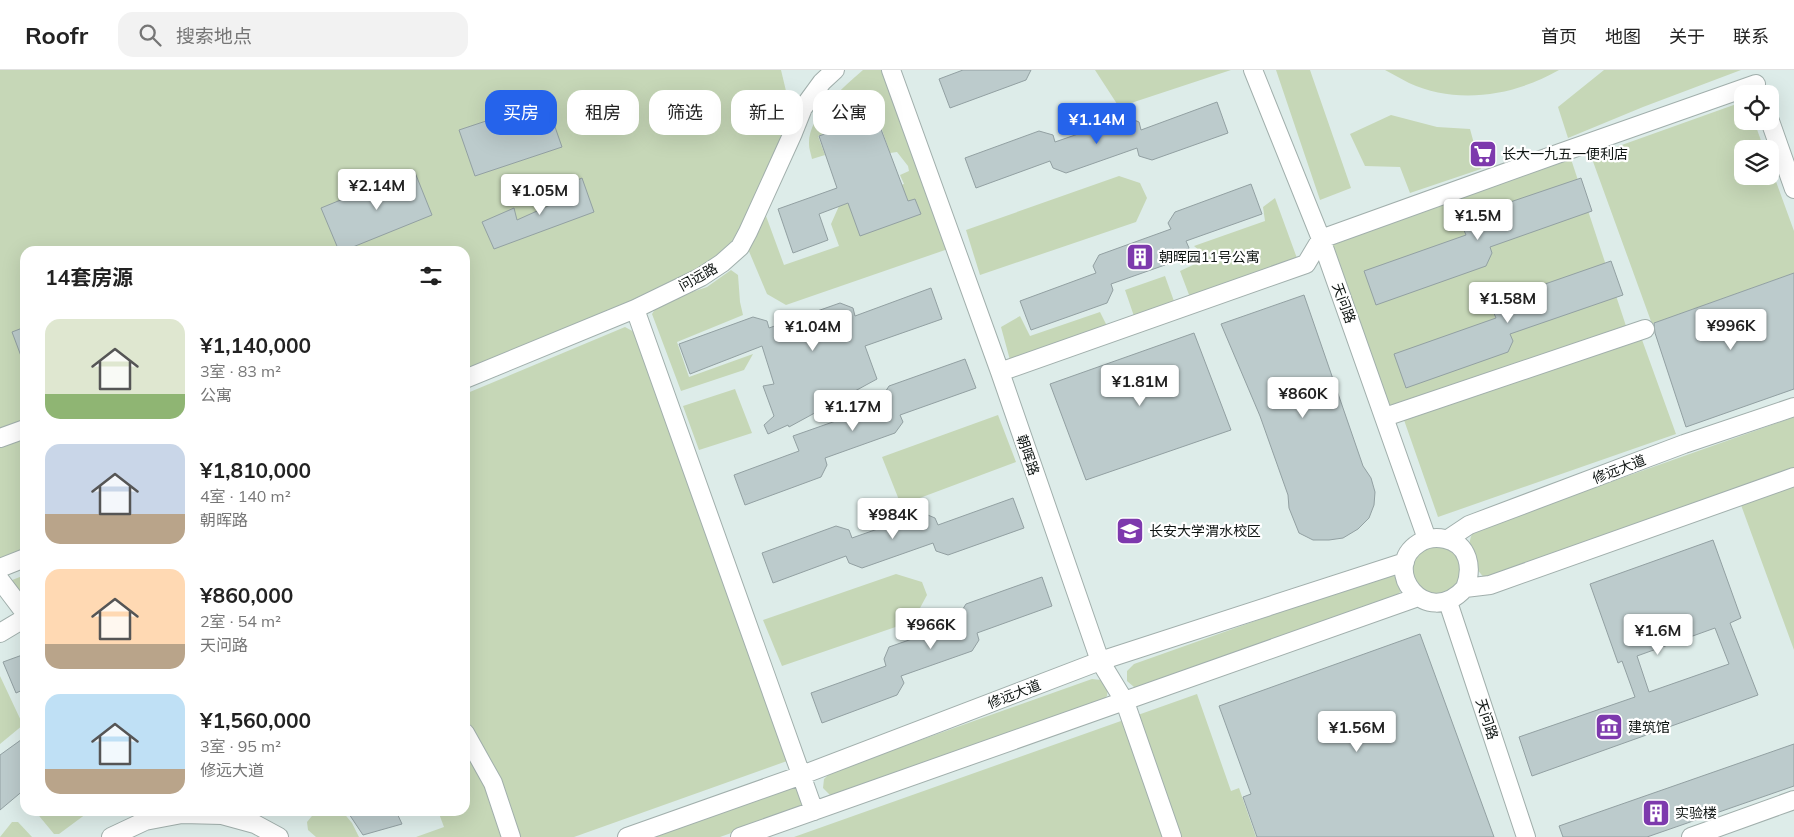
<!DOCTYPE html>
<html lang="zh">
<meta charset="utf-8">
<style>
:root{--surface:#fff;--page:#f2f2f2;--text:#222;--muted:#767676;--line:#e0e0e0;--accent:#2563eb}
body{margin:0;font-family:Mulish,"Noto Sans SC",sans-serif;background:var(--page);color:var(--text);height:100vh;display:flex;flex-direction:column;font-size:19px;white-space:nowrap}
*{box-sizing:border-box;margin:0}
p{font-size:16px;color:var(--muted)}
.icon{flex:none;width:28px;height:28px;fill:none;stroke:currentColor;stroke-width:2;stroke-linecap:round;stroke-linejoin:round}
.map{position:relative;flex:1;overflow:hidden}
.panel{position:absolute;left:20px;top:176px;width:450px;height:570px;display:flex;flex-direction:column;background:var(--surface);border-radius:15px;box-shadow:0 5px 20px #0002}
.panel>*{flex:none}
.banner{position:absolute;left:485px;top:20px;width:475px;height:45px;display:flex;gap:10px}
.fabs{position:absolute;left:1734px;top:15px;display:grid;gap:10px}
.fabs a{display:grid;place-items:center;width:45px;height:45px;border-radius:10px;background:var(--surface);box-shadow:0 5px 20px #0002;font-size:25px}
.price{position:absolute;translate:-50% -42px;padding:0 11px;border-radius:5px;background:#fff;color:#222;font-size:16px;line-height:32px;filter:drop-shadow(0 1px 2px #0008)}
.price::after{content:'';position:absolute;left:50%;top:30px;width:15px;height:11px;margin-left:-8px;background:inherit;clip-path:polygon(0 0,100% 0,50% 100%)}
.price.current{background:var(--accent);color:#fff}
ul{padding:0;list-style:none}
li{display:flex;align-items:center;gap:15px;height:125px;padding:0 25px}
li span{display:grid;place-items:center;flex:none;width:140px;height:100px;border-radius:15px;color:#555}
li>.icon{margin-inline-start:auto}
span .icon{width:60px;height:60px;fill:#fffc;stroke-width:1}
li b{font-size:21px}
h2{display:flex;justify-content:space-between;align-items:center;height:60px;padding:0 25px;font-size:21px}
.pill{padding:0 18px;border-radius:15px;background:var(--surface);box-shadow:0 5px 20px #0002;font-size:18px;line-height:45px}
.pill.current{background:var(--accent);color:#fff}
header{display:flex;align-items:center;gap:30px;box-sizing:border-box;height:70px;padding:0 25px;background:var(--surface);border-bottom:1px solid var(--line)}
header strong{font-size:24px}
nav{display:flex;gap:28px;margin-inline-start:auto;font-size:18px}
.search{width:350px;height:45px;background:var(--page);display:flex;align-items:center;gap:12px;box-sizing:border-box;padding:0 18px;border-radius:15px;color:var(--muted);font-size:19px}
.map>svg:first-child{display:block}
.green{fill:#c6d7b7}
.building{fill:#bccbcc;stroke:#92a0a2;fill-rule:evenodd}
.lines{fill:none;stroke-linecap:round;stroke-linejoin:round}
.minor-casing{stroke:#a1afac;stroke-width:20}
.minor{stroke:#fff;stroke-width:18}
.labels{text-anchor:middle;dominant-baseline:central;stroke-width:4.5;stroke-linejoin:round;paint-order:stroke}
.poi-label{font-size:14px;fill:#0f1513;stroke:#fff;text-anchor:start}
.street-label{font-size:14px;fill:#0f1513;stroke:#fff}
</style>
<header>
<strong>Roofr</strong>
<div class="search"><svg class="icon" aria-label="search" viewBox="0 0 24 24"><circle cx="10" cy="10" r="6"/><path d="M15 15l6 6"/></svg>搜索地点</div>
<nav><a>首页</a><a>地图</a><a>关于</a><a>联系</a></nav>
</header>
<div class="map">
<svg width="1794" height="767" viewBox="0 0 1794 767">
<rect width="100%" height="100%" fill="#ddece9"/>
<path class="green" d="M0 0H781L792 46 758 126 732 171 697 203 645 227 465 300V181H25V481L0 490Z
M863 0H886L948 179 786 235 767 224 748 179 766 146 784 195 839 176 831 154 839 136 904 114 900 105 909 101 908 96 897 82 890 83 877 45 818 66 825 85 812 89C811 84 809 79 809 74 808 46 844 17 863 0Z
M1095 0H1231L1119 37Z
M1276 0H1310L1351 118 1320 130Z
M1385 0H1559C1514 26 1457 35 1409 13 1401 9 1393 4 1385 0Z
M1604 0H1741L1643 37 1568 68 1558 37Z
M1742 32V51H1754L1764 79H1742V106H1770V95L1794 161V203L1652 254 1591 86Z
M1391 45 1437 57 1470 59 1481 99 1410 123 1400 97 1365 96 1350 64Z
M1570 86 1626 256 1390 341 1330 171Z
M1119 106 1140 113 1147 128 1136 152 980 205 966 160Z
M1275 128 1298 191 1191 230 1180 201 1208 188 1194 176 1265 151 1263 137Z
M731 200 738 205 740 232 743 245 677 272 689 307 753 284 744 300 681 321 652 244 659 233 707 217Z
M1165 206 1175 234 1135 249 1125 220Z
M1100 242 1108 258 1010 290 1001 257 1020 246 1030 266Z
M625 257 636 263 787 691 574 767H416L444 757 438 741H465V324Z
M1641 267 1676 364 1438 447 1404 350Z
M735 319 752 363 699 380 683 336Z
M998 345 1016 392 901 435 882 387Z
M1794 347V402L1485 508C1473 498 1463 473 1475 460Z
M1794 416V580L1741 435Z
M1424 476H1448C1472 500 1464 523 1430 526L1412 509 1410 495Z
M896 504 922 512 927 525 913 551 782 596 763 550Z
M25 505V531L7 512Z
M1385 505 1394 506 1401 512 1400 522 1393 529 1143 618 1134 617 1127 611V601L1134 594Z
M0 606 23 655 0 674Z
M1092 609 1101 610 1108 617 1107 626 1100 633 840 726 830 725 823 718 824 709 831 702Z
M1197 624 1231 721 1239 718 1256 767H794Z
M788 716 798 717 803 733 796 740 720 767H643Z
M35 741H90L59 764H54Z
M316 741H342L352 753 359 767H316L308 760 307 752Z
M12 752H18L32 767H0Z"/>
<path class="building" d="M963 0H1031L1026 10 950 38 939 9Z
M546 31 562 77 475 106 459 60Z
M1217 32 1228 63 1152 90 1139 86 1137 78 1066 103 1053 98 1050 91 976 118 965 88 1039 61 1053 65 1055 72 1127 47 1139 52 1141 60Z
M876 46 908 131 915 129 921 144 860 166 848 133 819 144 828 170 793 183 778 139 837 118 819 66Z
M414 100 432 145 343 181H339L321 138Z
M582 108 594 142 494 179 482 152 514 138 517 150 557 132 553 121Z
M1581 108 1592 141 1490 177 1492 183 1486 196 1376 235 1364 201 1466 165 1463 158 1469 146Z
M1251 114 1262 144 1186 171 1189 178 1182 189 1111 214 1113 220 1107 233 1031 260 1020 231 1096 203 1093 196 1099 185 1171 159 1168 153 1175 142Z
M1611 191 1623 225 1510 264 1513 271 1508 282 1406 318 1394 284 1496 248 1493 241 1499 230Z
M1794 203V319L1686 357 1655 263 1654 253Z
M931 218 942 249 865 276 877 309 789 357 788 355 768 364 764 355 774 346 763 316 774 314 762 276 690 304 679 274 753 247 767 251 769 258 840 233 853 238 855 246Z
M1304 225 1363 396 1371 408 1375 422 1374 435 1369 448 1358 459 1343 468 1329 470H1313L1299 463 1289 438 1288 425 1260 346 1221 254Z
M25 257V294H24L12 262Z
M1194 263 1231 360 1086 410 1050 314Z
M965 289 976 318 900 345 903 352 895 363 825 388 827 395 821 407 745 435 734 405 799 381 793 366 884 334 882 327 889 316Z
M1013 428 1024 458 948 485 936 481 933 473 862 498 849 493 846 486 773 513 762 483 836 456 849 460 852 468 923 443 935 448 938 455Z
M1713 470 1741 548 1730 553 1758 625 1532 706 1519 667 1635 627 1622 591 1618 593 1590 514ZM1715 558 1729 594 1649 622 1637 586Z
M1042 507 1052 536 977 563 979 570 972 581 901 606 904 613 897 625 822 653 811 623 886 596 884 589 889 577 961 552 959 545 966 534Z
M1420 564 1494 767H1257L1243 727 1251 724 1219 636Z
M25 584V619L16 623 3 592Z
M25 667V719L0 740V685Z
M1794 674V716L1647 767H1563L1559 756Z
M347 741H396L402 754 363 765Z"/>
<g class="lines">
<g class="minor-casing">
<path id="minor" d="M891 0 1000 302 1100 591 1125 632 1172 767
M1253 0 1321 169 1427 469
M1770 51 1794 119
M635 239 814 741
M1000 302 1306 194 1321 169 1560 83 1756 14
M465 309 635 239 701 207 722 193 740 177 748 162 793 63 803 38 822 12 835 0
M1385 347 1645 259
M0 368 25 359
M1448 469 1469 455 1684 374 1794 337
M0 498 25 488
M0 510 25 543
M1465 518C1473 498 1469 474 1445 469 1435 467 1427 468 1419 473 1379 498 1426 561 1465 518L1490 515 1794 407
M1448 532 1526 767
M0 563 25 548
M465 663 493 713 511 767
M111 767 145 751 182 744 222 745 255 754 279 767
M627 767 802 705 1100 591 1405 492
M740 767 1418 527
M1691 767 1794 730"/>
</g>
<use href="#minor" class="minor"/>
</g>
<defs>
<g id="supermarket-square" transform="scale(1.4375)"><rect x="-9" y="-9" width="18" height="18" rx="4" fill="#7d39ad" stroke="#fff"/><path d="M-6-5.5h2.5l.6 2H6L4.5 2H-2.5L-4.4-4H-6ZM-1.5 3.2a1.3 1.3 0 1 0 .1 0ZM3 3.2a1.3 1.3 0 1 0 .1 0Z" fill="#fff"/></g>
<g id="building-square" transform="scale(1.4375)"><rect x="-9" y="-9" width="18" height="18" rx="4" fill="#7d39ad" stroke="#fff"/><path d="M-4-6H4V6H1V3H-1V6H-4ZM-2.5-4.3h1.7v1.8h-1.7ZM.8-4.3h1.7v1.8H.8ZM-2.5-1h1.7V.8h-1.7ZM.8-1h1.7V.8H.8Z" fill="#fff"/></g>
<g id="university-square" transform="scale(1.4375)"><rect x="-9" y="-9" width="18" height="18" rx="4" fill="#7d39ad" stroke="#fff"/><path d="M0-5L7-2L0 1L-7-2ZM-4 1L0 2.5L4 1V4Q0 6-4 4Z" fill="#fff"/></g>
<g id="museum-square" transform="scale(1.4375)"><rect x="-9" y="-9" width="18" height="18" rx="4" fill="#7d39ad" stroke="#fff"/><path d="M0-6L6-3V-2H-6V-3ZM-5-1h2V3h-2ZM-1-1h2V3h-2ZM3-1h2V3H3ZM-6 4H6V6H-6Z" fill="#fff"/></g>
</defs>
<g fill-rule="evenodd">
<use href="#supermarket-square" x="1483" y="84"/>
<use href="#building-square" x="1140" y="187"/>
<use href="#university-square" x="1130" y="461"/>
<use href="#museum-square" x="1609" y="657"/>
<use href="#building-square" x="1656" y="743"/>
</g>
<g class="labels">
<g class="poi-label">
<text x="1502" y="84">长大一九五一便利店</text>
<text x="1159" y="187">朝晖园11号公寓</text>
<text x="1149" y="461">长安大学渭水校区</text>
<text x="1628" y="657">建筑馆</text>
<text x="1675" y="743">实验楼</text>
</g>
<g class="street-label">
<text transform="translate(698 207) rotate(-29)">问远路</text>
<text transform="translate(1344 233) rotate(70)">天问路</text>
<text transform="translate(1028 385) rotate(71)">朝晖路</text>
<text transform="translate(1619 399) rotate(-21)">修远大道</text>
<text transform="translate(1014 624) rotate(-21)">修远大道</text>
<text transform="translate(1487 649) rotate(72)">天问路</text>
</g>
</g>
</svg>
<div class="fabs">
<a><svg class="icon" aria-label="locate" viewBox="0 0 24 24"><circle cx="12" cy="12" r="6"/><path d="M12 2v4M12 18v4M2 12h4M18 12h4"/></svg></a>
<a><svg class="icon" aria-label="layers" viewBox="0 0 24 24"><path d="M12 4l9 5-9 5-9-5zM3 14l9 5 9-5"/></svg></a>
</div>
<b class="price current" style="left:1097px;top:75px">¥1.14M</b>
<b class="price" style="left:377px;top:141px">¥2.14M</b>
<b class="price" style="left:540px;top:146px">¥1.05M</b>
<b class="price" style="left:1478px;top:171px">¥1.5M</b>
<b class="price" style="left:1508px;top:254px">¥1.58M</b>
<b class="price" style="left:1731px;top:281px">¥996K</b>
<b class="price" style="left:813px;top:282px">¥1.04M</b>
<b class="price" style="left:1140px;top:337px">¥1.81M</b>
<b class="price" style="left:1303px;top:349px">¥860K</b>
<b class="price" style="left:853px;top:362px">¥1.17M</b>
<b class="price" style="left:893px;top:470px">¥984K</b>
<b class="price" style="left:931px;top:580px">¥966K</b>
<b class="price" style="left:1658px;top:586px">¥1.6M</b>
<b class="price" style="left:1357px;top:683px">¥1.56M</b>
<div class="banner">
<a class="pill current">买房</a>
<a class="pill">租房</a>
<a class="pill">筛选</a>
<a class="pill">新上</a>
<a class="pill">公寓</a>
</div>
<section class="panel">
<h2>14套房源<svg class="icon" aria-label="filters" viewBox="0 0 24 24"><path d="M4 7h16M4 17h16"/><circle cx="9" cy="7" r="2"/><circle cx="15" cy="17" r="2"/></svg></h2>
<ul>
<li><span style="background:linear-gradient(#dfe7d0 75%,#8fb573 0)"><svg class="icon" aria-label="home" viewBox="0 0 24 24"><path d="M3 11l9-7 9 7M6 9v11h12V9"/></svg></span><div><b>¥1,140,000</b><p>3室 · 83 m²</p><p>公寓</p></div></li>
<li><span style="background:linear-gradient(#c9d6e8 70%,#b9a48a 0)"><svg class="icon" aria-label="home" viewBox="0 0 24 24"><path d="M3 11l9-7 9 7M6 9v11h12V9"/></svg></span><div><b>¥1,810,000</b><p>4室 · 140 m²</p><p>朝晖路</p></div></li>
<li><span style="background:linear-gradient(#ffd9b3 75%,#b9a48a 0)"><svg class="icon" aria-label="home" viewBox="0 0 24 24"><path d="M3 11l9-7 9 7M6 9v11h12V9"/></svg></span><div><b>¥860,000</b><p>2室 · 54 m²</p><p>天问路</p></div></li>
<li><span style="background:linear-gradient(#bfe0f5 75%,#b9a48a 0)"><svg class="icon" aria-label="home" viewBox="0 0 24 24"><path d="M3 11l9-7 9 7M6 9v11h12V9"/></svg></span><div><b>¥1,560,000</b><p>3室 · 95 m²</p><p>修远大道</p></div></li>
</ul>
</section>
</div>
